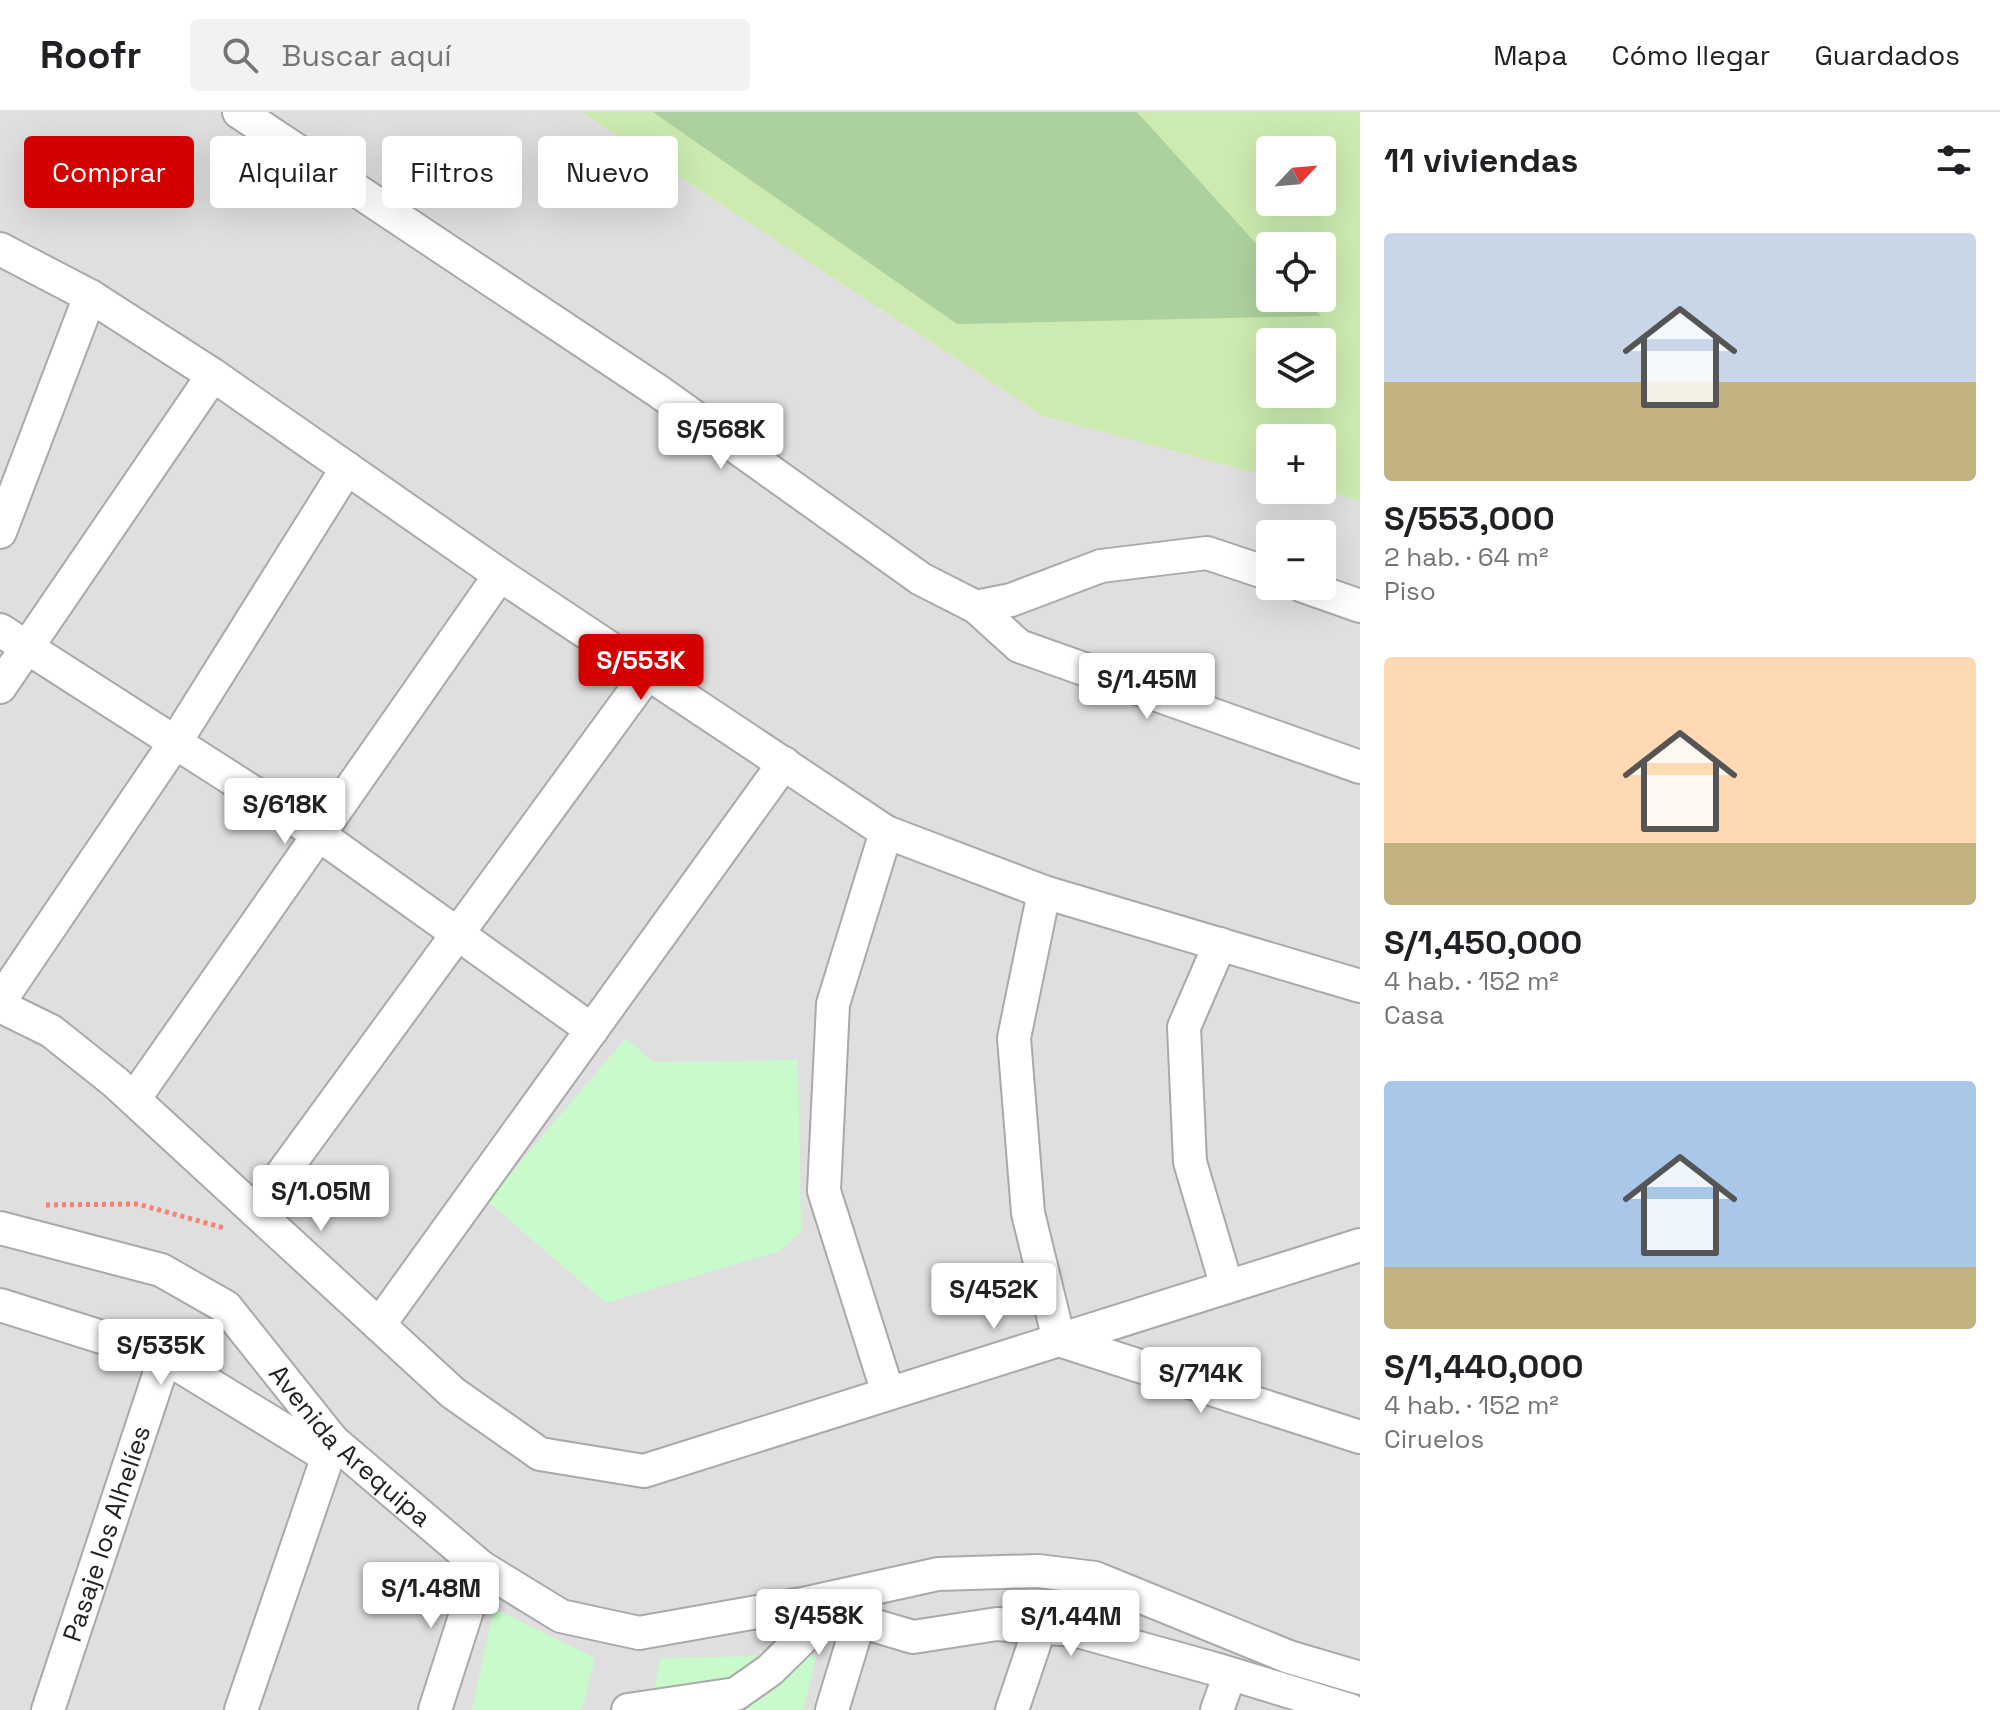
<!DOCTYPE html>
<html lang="es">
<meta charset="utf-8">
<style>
:root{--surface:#fff;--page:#f2f2f2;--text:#202124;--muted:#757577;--line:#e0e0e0;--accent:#d40000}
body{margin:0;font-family:"Space Grotesk",sans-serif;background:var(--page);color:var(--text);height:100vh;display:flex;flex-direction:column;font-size:30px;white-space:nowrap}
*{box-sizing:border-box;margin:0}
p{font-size:26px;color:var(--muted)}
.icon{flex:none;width:44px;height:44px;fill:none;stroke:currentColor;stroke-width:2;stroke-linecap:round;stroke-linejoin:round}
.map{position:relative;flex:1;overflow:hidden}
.panel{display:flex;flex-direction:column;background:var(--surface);width:640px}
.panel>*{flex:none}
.guide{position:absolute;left:24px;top:24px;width:760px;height:72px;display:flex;gap:16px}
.needle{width:52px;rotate:64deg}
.fabs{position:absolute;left:1256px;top:24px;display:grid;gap:16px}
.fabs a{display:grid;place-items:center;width:80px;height:80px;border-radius:8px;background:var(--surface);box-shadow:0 8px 32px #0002;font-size:40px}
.price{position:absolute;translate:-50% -68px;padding:0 18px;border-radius:8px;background:#fff;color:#222;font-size:26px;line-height:52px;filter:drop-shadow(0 2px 4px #0008)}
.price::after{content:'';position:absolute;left:50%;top:48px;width:24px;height:18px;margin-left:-12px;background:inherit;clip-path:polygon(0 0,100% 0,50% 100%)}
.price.current{background:var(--accent);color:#fff}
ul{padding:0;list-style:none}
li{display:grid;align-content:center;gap:16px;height:424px;padding:0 24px}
li span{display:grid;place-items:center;height:248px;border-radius:8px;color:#555}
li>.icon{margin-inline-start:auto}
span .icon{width:144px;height:144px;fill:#fffc;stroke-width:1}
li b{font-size:34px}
h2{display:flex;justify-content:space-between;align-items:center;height:96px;padding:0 24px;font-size:34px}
.chip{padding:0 28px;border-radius:8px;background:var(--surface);box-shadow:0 8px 32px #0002;font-size:28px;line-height:72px}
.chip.current{background:var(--accent);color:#fff}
header{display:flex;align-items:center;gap:48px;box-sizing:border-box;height:112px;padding:0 40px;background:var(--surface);border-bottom:2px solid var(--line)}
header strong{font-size:38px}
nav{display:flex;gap:44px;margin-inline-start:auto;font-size:28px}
.search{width:560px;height:72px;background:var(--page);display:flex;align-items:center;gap:20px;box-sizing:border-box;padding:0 28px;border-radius:8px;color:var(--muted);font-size:30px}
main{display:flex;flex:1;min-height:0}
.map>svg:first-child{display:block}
.residential{fill:#e0dfdf;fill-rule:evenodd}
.grass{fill:#cdebb0;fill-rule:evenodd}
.forest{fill:#add19e}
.park{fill:#c8facc}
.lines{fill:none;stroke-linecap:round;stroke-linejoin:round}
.minor-casing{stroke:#a9a9a9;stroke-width:36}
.path{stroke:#fa8072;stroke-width:5;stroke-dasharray:4 4;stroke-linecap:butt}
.minor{stroke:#fff;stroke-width:32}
.labels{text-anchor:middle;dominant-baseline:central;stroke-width:6;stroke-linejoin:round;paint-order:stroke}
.street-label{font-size:26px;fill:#222;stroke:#fff}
</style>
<header>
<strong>Roofr</strong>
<div class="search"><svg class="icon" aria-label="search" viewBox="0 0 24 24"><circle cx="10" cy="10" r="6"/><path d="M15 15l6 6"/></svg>Buscar aquí</div>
<nav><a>Mapa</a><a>Cómo llegar</a><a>Guardados</a></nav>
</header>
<main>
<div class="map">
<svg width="1360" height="1598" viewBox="0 0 1360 1598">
<rect width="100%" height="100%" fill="#f2efe9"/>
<path class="residential" d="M0 0H581L1043 304 1270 365V378H1320L1360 389V1598H0ZM1270 422H1322V474H1270Z"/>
<path class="grass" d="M581 0H1360V389L1320 378H1322V326H1270V365L1043 304ZM1270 38H1322V90H1270ZM1270 134H1322V186H1270ZM1270 230H1322V282H1270Z"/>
<path class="forest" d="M653 0H1137L1270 147V186H1305L1321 204 957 212Z"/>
<path class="park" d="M626 926 653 950 798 948 801 1120 780 1139 606 1191 487 1089Z
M494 1496 595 1546 582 1598H472Z
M817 1543 803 1598H651L660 1546Z"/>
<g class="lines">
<g class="minor-casing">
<g id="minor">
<path d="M239 0 658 279 921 467 976 495 1011 488 1101 454 1207 441 1270 462"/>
<path d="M0 137 90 184 213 263 500 463 886 720 1044 780 1360 874"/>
<path d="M0 420 90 184"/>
<path d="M1303 474 1360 494"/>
<path d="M976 495 1019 534 1360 655"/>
<path d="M0 518 318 722 592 918"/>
<path d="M0 575 213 263"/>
<path d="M886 720 833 892 824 1079 888 1281"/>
<path d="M1044 780 1014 926 1028 1101 1059 1228 1360 1325"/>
<path d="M1220 832 1184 915 1190 1050 1227 1175"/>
<path d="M0 889 176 629 347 356"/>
<path d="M0 894 51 919 115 970 453 1281 540 1342 644 1359 1360 1133"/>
<path d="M134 987 500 463"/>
<path d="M255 1099 648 561"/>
<path id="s1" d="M0 1116 161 1158 226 1195 333 1329 481 1455 561 1504 639 1521 802 1492 938 1462 1038 1459 1095 1466 1289 1545 1360 1566"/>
<path d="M0 1193 165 1245 328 1345"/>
<path d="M379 1213 784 651"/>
<path d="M805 1493 913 1525 997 1512 1074 1518 1215 1557 1350 1598"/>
<path id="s2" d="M48 1598 165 1245"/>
<path d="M241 1598 333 1329"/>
<path d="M435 1598 481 1455"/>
<path d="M628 1598 736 1582 770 1558 829 1500"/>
<path d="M832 1598 859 1509"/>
<path d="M1012 1598 1040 1515"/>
<path d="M1217 1598 1230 1562"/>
</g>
</g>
<path class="path" d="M46 1093 138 1092 224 1116"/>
<use href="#minor" class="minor"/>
</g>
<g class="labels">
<g class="street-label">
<text stroke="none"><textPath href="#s1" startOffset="428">Avenida Arequipa</textPath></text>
<text stroke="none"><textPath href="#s2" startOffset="186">Pasaje los Alhelíes</textPath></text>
</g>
</g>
</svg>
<div class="fabs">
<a><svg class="needle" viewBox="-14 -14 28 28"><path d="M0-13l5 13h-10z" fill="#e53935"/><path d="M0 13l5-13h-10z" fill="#757577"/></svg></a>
<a><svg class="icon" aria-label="locate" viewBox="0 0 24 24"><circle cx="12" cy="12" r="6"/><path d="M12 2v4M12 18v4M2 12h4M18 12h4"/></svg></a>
<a><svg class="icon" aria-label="layers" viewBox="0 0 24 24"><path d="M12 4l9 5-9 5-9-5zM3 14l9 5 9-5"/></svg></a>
<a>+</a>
<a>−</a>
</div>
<b class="price" style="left:721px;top:359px">S/568K</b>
<b class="price current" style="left:641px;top:590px">S/553K</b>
<b class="price" style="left:1147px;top:609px">S/1.45M</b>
<b class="price" style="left:285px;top:734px">S/618K</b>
<b class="price" style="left:321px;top:1121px">S/1.05M</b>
<b class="price" style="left:994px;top:1219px">S/452K</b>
<b class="price" style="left:161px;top:1275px">S/535K</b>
<b class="price" style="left:1201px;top:1303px">S/714K</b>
<b class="price" style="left:431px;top:1518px">S/1.48M</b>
<b class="price" style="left:819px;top:1545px">S/458K</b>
<b class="price" style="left:1071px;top:1546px">S/1.44M</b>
<div class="guide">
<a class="chip current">Comprar</a>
<a class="chip">Alquilar</a>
<a class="chip">Filtros</a>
<a class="chip">Nuevo</a>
</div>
</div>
<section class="panel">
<h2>11 viviendas<svg class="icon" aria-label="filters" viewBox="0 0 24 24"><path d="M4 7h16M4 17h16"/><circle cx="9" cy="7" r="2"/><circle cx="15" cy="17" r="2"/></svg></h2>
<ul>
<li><span style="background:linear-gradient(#c9d6e8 60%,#c2b280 0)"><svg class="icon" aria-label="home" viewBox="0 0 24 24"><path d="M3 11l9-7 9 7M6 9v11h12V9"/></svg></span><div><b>S/553,000</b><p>2 hab. · 64 m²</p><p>Piso</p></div></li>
<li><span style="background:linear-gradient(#ffd9b3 75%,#c2b280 0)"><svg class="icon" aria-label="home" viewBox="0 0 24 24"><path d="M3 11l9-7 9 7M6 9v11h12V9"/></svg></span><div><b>S/1,450,000</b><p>4 hab. · 152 m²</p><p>Casa</p></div></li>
<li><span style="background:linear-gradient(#a9c7e8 75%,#c2b280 0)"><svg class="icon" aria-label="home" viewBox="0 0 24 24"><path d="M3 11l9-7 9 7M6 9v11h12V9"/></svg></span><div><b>S/1,440,000</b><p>4 hab. · 152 m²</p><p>Ciruelos</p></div></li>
</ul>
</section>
</main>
